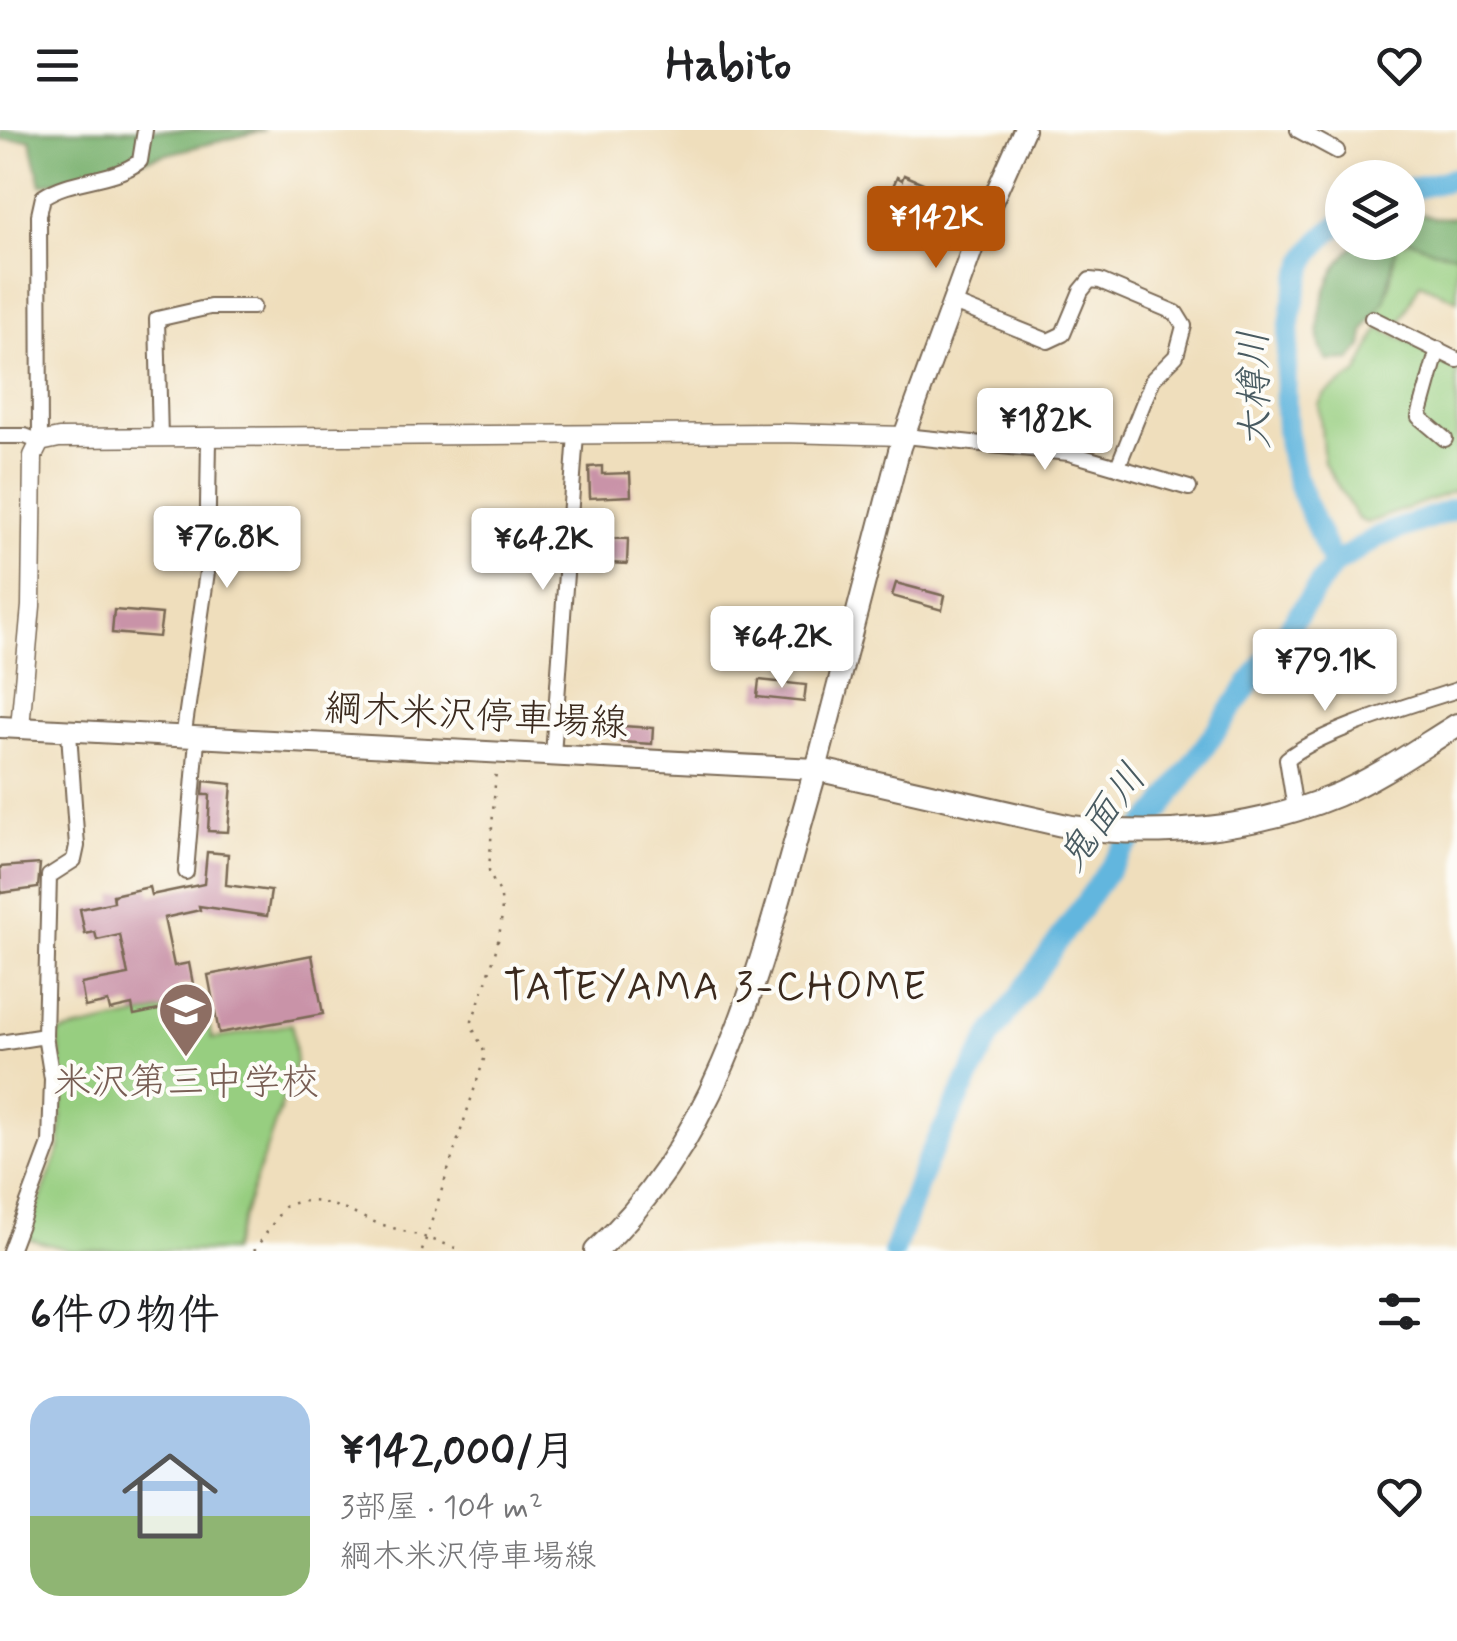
<!DOCTYPE html>
<html lang="ja">
<meta charset="utf-8">
<style>
:root{--surface:#fff;--page:#f6f6f6;--text:#202124;--muted:#757577;--accent:#b45309}
body{margin:0;font-family:Mynerve,"Klee One",sans-serif;background:var(--page);color:var(--text);height:100vh;display:flex;flex-direction:column;font-size:38px;white-space:nowrap}
*{box-sizing:border-box;margin:0}
p{font-size:32px;color:var(--muted)}
.icon{flex:none;width:55px;height:55px;fill:none;stroke:currentColor;stroke-width:2;stroke-linecap:round;stroke-linejoin:round}
.map{position:relative;height:1121px;overflow:hidden}
.details{display:flex;flex-direction:column;background:var(--surface);flex:1}
.details>*{flex:none}
.tools{position:absolute;left:1325px;top:30px;display:grid;gap:20px}
.tools a{display:grid;place-items:center;width:100px;height:100px;border-radius:50%;background:var(--surface);box-shadow:0 5px 15px #0003;font-size:50px}
.price{position:absolute;translate:-50% -85px;padding:0 22px;border-radius:10px;background:#fff;color:#222;font-size:32px;line-height:65px;filter:drop-shadow(0 2px 5px #0008)}
.price::after{content:'';position:absolute;left:50%;top:60px;width:30px;height:22px;margin-left:-15px;background:inherit;clip-path:polygon(0 0,100% 0,50% 100%)}
.price.on{background:var(--accent);color:#fff}
ul{padding:0;list-style:none}
li{display:flex;align-items:center;gap:30px;height:250px;padding:0 30px}
li span{display:grid;place-items:center;flex:none;width:280px;height:200px;border-radius:30px;color:#555}
li>.icon{margin-inline-start:auto}
span .icon{width:120px;height:120px;fill:#fffc;stroke-width:1}
li b{font-size:42px}
h2{display:flex;justify-content:space-between;align-items:center;height:120px;padding:0 30px;font-size:42px}
header{display:flex;justify-content:space-between;align-items:center;height:130px;padding:0 30px;background:var(--surface);font-size:45px;font-weight:800}
.map>svg:first-child{display:block}
.green{fill:#97ce80;stroke:#697c4f;stroke-width:2.5}
.forest{fill:#79b16e;stroke:#5a6e46;stroke-width:2.5}
.lines{fill:none;stroke-linecap:round;stroke-linejoin:round}
.river{stroke:#62b6de;stroke-width:22}
.building{fill:#c993a8}
.minor-casing{stroke:#7a6955;stroke-width:18}
.tertiary-casing{stroke:#7a6955;stroke-width:21}
.secondary-casing{stroke:#7a6955;stroke-width:24}
.trunk-casing{stroke:#7a6955;stroke-width:26}
.path{stroke:#7a6955;stroke-width:2.5;stroke-dasharray:2.5 8;stroke-linecap:butt}
.minor{stroke:#fff;stroke-width:14}
.tertiary{stroke:#fff;stroke-width:18}
.secondary{stroke:#fff;stroke-width:20}
.trunk{stroke:#fff;stroke-width:22}
.labels{text-anchor:middle;dominant-baseline:central;stroke-width:8;stroke-linejoin:round;paint-order:stroke}
.street-label{font-size:38px;fill:#3b2a1e;stroke:#fdfcf7}
.education-label{font-size:38px;fill:#785e54;stroke:#fdfcf7}
.water-label{font-size:40px;font-style:italic;fill:#495b61;stroke:#fdfcf7}
.neighbourhood-label{font-size:40px;letter-spacing:2.5px;fill:#3b2a1e;stroke:#fdfcf7}
</style>
<header><svg class="icon" aria-label="menu" viewBox="0 0 24 24"><path d="M4 6h16M4 12h16M4 18h16"/></svg>Habito<svg class="icon" aria-label="heart" viewBox="0 0 24 24"><path d="M12 20l-8-8c-3-5 5-10 8-4 3-6 11-1 8 4z"/></svg></header>
<div class="map">
<svg width="1457" height="1121" viewBox="0 0 1457 1121">
<rect width="100%" height="100%" fill="#fdfcf7"/>
<filter id="ink" filterUnits="userSpaceOnUse"><feTurbulence type="fractalNoise" baseFrequency=".01" numOctaves="2"/><feDisplacementMap in="SourceGraphic" scale="20" xChannelSelector="R" yChannelSelector="G"/><feConvolveMatrix kernelMatrix="1 2 1 2 8 2 1 2 1" color-interpolation-filters="sRGB"/></filter>
<filter id="wash" filterUnits="userSpaceOnUse"><feTurbulence type="fractalNoise" baseFrequency=".0048" numOctaves="4" result="noise"/><feDisplacementMap in="SourceGraphic" scale="40" xChannelSelector="R" yChannelSelector="G"/><feGaussianBlur stdDeviation="2.25" result="paint"/><feColorMatrix in="noise" values="0 0 0 0 0 0 0 0 0 0 0 0 0 0 0 0 0 1.4 0 .05"/><feComposite in="paint" operator="in"/></filter>
<g filter="url(#wash)">
<rect width="100%" height="100%" fill="#efdebc"/>
<path class="green" d="M1408 109 1433 120 1457 124V170L1420 153 1398 197 1376 186 1389 157 1397 113 1408 112Z
M1379 198 1457 234V360L1367 393 1358 389 1324 333 1319 274 1325 264 1358 243Z
M204 872 212 909 292 894 296 933 231 1121H72L26 1108 60 1017 63 950 58 903Z"/>
<path class="forest" d="M0 0H265L41 55 30 9 0 10Z
M1408 78 1433 88 1457 87V124L1433 120 1408 109Z
M1356 113H1397L1385 170 1364 201 1363 216 1351 230 1328 231C1309 211 1323 160 1336 138 1341 129 1349 121 1356 113Z"/>
<g class="lines">
<path class="river" d="M1408 60 1457 48
M1333 435C1320 401 1299 364 1291 328 1281 277 1284 170 1310 124 1318 111 1330 101 1342 92
M894 1121 926 1033 990 907 1124 718 1160 680 1333 435 1379 406 1457 378"/>
</g>
<g id="blocks">
<path class="building" d="M904 45 923 53 909 86 916 89 910 105 886 96 895 69 889 66 897 47 902 50Z
M602 336V344L630 343 631 366 590 368 589 337Z
M597 408 628 409 627 434 588 432 589 416H597Z
M896 453 945 466 942 480 892 466Z
M114 480 162 484 159 507 112 503Z
M759 550 806 555 804 572 757 567Z
M622 596 653 598 652 614 621 612Z
M204 651 232 654 228 702 208 701 210 665H203Z
M207 722 228 724 226 755 271 761 267 786 199 776 200 780 164 788 174 836 189 833 193 854 178 857 180 864 171 866 173 877 134 885 132 875 110 880 108 872 85 877 81 854 128 845 120 805 97 810 95 802 85 804 80 779 114 772 113 765 149 757 151 765 204 754Z
M40 734 38 758 1 763 0 737Z
M312 825 323 884 219 903 208 845Z"/>
</g>
</g>
<g filter="url(#ink)">
<use href="#blocks" fill-opacity="0" stroke="#7a6955" stroke-width="2.5"/>
<g class="lines">
<g class="minor-casing">
<path id="minor" d="M1298 0 1337 21
M951 172 1048 211 1063 204 1081 161 1090 150 1100 151 1176 183 1184 196 1176 226 1153 249 1118 336
M1372 188 1457 230
M1438 219 1419 287 1445 309
M0 306H25L40 312 39 85 43 67C72 47 111 53 140 31L145 0
M905 306 1069 323 1189 358
M160 308 157 189 210 177H253
M183 609 207 442 209 308
M553 625 576 304
M1295 679 1287 629C1322 600 1412 575 1457 560
M186 742 197 610
M0 913 45 906
M10 1121 50 1014 52 949 45 906 49 746 74 730 77 716 69 603"/>
</g>
<g class="tertiary-casing">
<path id="tertiary" d="M20 597 31 476 33 326 40 312 59 308 782 303 905 306"/>
</g>
<g class="secondary-casing">
<path id="secondary" d="M0 597 816 639 900 317 978 103 1024 0"/>
</g>
<g class="trunk-casing">
<path id="trunk" d="M596 1121C732 996 766 808 816 639L1071 697C1160 708 1253 700 1337 665 1379 647 1418 619 1457 595"/>
</g>
<path class="path" d="M254 1121 284 1077C318 1060 349 1084 380 1094 408 1103 436 1109 462 1121
M422 1121 485 926C483 913 472 904 472 891 484 856 506 806 501 768 500 757 491 752 489 740L496 640"/>
<use href="#minor" class="minor"/>
<use href="#tertiary" class="tertiary"/>
<use href="#secondary" class="secondary"/>
<use href="#trunk" class="trunk"/>
</g>
</g>
<defs>
<g id="school-pin" transform="scale(2.875)"><path d="M0 17L-7.5 6A9.5 9.5 0 1 1 7.5 6Z" fill="#8d6e63" stroke="#fdfcf7"/><path d="M0-5L7-2L0 1L-7-2ZM-4 1L0 2.5L4 1V4Q0 6-4 4Z" fill="#fff"/></g>
</defs>
<g fill-rule="evenodd">
<use href="#school-pin" x="186" y="880"/>
</g>
<g class="labels">
<g class="street-label">
<text transform="translate(476 587) rotate(3)">綱木米沢停車場線</text>
</g>
<g class="education-label">
<text x="186" y="953">米沢第三中学校</text>
</g>
<g class="water-label">
<text transform="translate(1256 260) rotate(-91)">大樽川</text>
<text transform="translate(1103 688) rotate(-54)">鬼面川</text>
</g>
<g class="neighbourhood-label">
<text x="716" y="858">TATEYAMA 3-CHOME</text>
</g>
</g>
</svg>
<div class="tools">
<a><svg class="icon" aria-label="layers" viewBox="0 0 24 24"><path d="M12 4l9 5-9 5-9-5zM3 14l9 5 9-5"/></svg></a>
</div>
<b class="price on" style="left:936px;top:141px">¥142K</b>
<b class="price" style="left:1045px;top:343px">¥182K</b>
<b class="price" style="left:227px;top:461px">¥76.8K</b>
<b class="price" style="left:543px;top:463px">¥64.2K</b>
<b class="price" style="left:782px;top:561px">¥64.2K</b>
<b class="price" style="left:1325px;top:584px">¥79.1K</b>
</div>
<section class="details">
<h2>6件の物件<svg class="icon" aria-label="filters" viewBox="0 0 24 24"><path d="M4 7h16M4 17h16"/><circle cx="9" cy="7" r="2"/><circle cx="15" cy="17" r="2"/></svg></h2>
<ul>
<li><span style="background:linear-gradient(#a9c7e8 60%,#8fb573 0)"><svg class="icon" aria-label="home" viewBox="0 0 24 24"><path d="M3 11l9-7 9 7M6 9v11h12V9"/></svg></span><div><b>¥142,000/月</b><p>3部屋 · 104 m²</p><p>綱木米沢停車場線</p></div><svg class="icon" aria-label="heart" viewBox="0 0 24 24"><path d="M12 20l-8-8c-3-5 5-10 8-4 3-6 11-1 8 4z"/></svg></li>
</ul>
</section>
